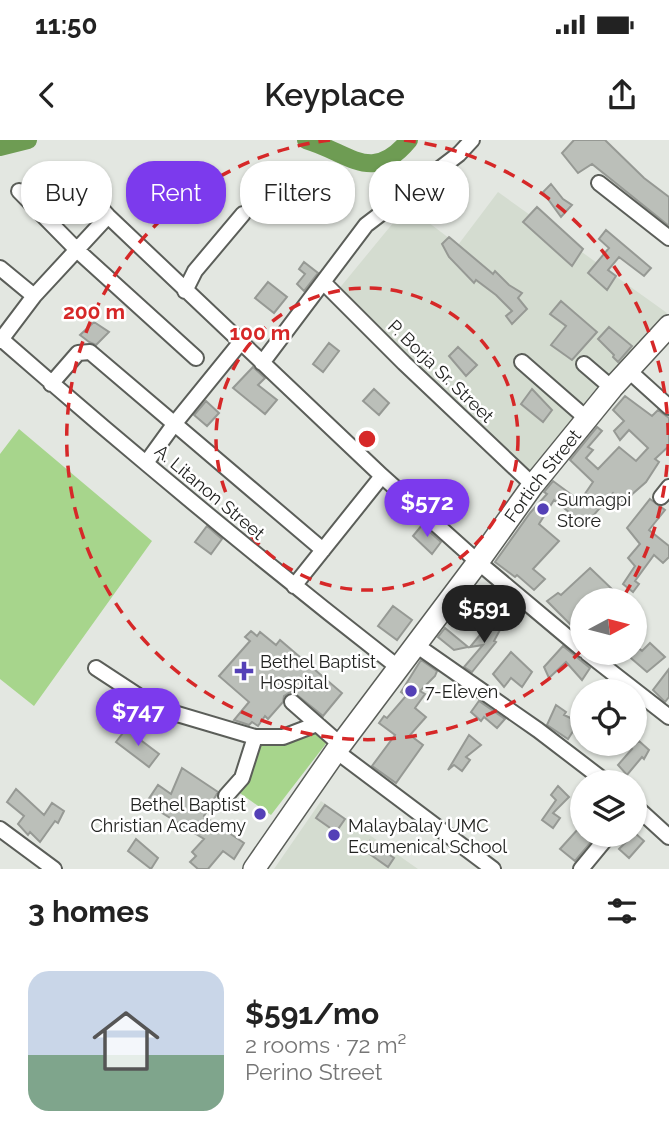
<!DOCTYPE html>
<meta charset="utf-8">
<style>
:root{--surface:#fff;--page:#f6f6f6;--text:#222;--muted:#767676;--line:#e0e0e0;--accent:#7c3aed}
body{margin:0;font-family:Raleway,sans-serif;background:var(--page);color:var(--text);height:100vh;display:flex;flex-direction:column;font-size:26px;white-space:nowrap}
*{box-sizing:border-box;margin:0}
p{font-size:23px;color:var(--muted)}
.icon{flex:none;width:38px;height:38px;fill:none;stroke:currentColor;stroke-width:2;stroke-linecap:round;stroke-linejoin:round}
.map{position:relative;height:729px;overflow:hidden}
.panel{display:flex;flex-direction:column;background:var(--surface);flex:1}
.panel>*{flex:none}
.hud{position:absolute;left:21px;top:21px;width:628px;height:63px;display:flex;gap:14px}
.needle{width:46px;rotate:83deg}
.buttons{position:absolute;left:570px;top:448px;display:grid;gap:14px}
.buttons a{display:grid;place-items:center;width:77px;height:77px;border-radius:50%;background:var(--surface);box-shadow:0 2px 5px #0004;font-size:35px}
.price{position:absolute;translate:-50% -60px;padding:0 16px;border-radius:24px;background:var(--accent);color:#fff;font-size:23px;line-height:46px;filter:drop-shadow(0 2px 4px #0008)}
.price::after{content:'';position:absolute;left:50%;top:42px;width:21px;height:16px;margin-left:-10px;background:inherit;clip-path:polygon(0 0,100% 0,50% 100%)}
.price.on{background:#222;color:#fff}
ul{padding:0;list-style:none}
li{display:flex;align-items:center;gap:21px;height:175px;padding:0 28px}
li+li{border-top:2px solid var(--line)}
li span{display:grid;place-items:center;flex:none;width:196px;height:140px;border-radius:21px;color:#555}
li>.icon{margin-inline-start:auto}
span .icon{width:84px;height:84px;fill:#fffc;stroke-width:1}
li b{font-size:30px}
h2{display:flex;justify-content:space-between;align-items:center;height:84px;padding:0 28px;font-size:30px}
.tag{padding:0 24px;border-radius:28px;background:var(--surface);box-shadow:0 2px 5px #0004;font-size:24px;line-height:63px}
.tag.on{background:var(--accent);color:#fff}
.status{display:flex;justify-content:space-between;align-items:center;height:49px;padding:0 35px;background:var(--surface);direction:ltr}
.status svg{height:19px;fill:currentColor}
header{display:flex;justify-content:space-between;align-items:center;height:91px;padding:0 28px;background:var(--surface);font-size:32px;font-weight:600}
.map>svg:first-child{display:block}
.built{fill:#d4dcd0}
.green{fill:#a7d58c}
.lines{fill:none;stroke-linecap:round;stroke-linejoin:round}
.river{stroke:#6e9c53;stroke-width:18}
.building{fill:#bbbfb9;stroke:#969994;stroke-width:2}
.minor-casing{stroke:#5b5e59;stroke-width:18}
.highway-casing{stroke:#5b5e59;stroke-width:24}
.minor{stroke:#fff;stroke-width:14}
.highway{stroke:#fff;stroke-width:21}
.ring{fill:none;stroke:#d62828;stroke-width:3.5;stroke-dasharray:12 9}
.poi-dot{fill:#5440b7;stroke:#fff;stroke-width:2.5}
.labels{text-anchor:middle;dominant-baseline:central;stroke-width:5;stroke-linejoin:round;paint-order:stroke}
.street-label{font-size:18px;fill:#222321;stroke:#fff}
.poi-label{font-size:18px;fill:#222321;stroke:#fff;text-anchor:start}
.centre{fill:#d62828;stroke:#fff;stroke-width:3.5}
.ring-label{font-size:21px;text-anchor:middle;font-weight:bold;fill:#d62828;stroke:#fff;stroke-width:5;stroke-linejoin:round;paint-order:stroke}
</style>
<div class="status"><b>11:50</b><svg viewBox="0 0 49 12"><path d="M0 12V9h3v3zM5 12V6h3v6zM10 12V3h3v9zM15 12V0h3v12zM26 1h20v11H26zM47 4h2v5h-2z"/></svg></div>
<header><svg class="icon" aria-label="back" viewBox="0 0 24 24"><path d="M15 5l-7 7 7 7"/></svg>Keyplace<svg class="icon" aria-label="share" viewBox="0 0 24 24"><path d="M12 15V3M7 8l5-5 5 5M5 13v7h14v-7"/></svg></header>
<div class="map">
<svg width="669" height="729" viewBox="0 0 669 729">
<rect width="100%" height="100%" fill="#e3e7e1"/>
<path class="built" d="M498 52 667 173 530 331 338 150 407 66 458 105Z
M321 661 418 729H274Z"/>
<path class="green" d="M19 289 152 401 34 566 0 539V314Z
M311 591 319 593 328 601 271 675 237 651 256 600Z"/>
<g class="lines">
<path class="river" d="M306 0C350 13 372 45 409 0
M0 7 28 0"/>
</g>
<path class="building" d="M574 0H605L644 38 669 57V86L592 24 578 33 562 13Z
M551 44 563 59 572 65 561 77 543 52Z
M537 67 583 109 572 126 523 82Z
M606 90 651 128 644 136 619 117 608 130 616 136 607 150 588 133 609 108 599 99Z
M449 97 493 134 495 131 509 145 522 153 518 158 527 169 512 184 506 176 512 171 496 155 476 140 474 143 449 117 442 104Z
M304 122 318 133 304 151 297 144 305 134 299 129Z
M268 142 287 157 274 173 255 158Z
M561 161 597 192 572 220 551 205 566 186 550 174Z
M94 182 109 192 96 205 89 202 80 195Z
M609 187 632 206 618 222 613 217 614 215 598 199Z
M329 203 339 211 323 232 313 224Z
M458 207 477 225 466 236 449 216Z
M253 227 265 238 258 245 277 260 265 274 233 248Z
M374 249 389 263 379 275 363 261Z
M532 249 552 270 543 282 521 264Z
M625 256 652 276 658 270 669 278V306L655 319 659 322 646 342 622 363 613 353 585 385 554 360 539 384 559 401 533 429 545 439 534 450 517 435 515 437 495 422 530 373 547 354 544 352 553 341 580 361 593 342 570 320 597 287 602 291 588 307 593 310 586 318 598 329 619 307 636 321 648 308 629 290 620 300 614 291 624 281 613 270Z
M206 261 219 273 207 286 194 275Z
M650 359 665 370 649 390 669 406V417L663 423 654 415 635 441 639 444 633 452 623 444 635 426 628 418 640 404 627 388Z
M422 385 441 402 432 414 413 396Z
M207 386 222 399 211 414 195 402Z
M590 428 612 449 603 460H583V482L576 477 573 487 547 461 558 453 561 455Z
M393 466 412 480 397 500 378 486Z
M492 480 501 488 494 501 496 502 472 532 464 527 483 505 470 507Z
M445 488 468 507 454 510 438 497Z
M251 491 257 496 260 492 276 505 280 500 342 553 323 576 292 551 284 556 283 562 268 579 265 576 258 586 252 582 249 585 234 580 249 562 219 536 250 501 245 497Z
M650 503 665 517 647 532 625 513H635V505L642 511Z
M563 506 590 528 582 540 566 522 549 538 544 527Z
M511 512 532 532 522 547 511 538 504 547 493 534Z
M421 520 437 531 435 536 420 551 425 554 415 568 426 577 410 595 423 605 396 643 372 626 395 595 379 583 384 576 387 578 406 556 401 552Z
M669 529V557L665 562 653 550Z
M479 561 505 579 497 588 484 577 481 581 471 572Z
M556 565 566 572 564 575 579 582 568 599 547 585Z
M126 589 159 614 149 627 116 602Z
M469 595 481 605 466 617 470 620 462 631 454 625 448 630Z
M639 601 649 610 644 619 642 617 627 635 618 625 632 609 630 608Z
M182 628 218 652 204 676 244 703 234 719 223 711 208 729H198L190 722 196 716 192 712 204 699 146 663 158 645 171 654Z
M558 646 569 657 553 673 560 678 553 688 542 680 556 660 551 655Z
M16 649 44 675 52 663 64 671 58 683 55 681 40 702 30 692 28 695 18 684 24 676 7 662Z
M325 665 345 679 336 692 316 678Z
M578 689 583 695H597L575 721 560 709Z
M635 693 644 701 629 718 619 709Z
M136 699 158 718 151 729 128 711Z
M370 701 394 718 388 727 364 710Z"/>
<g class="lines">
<g class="minor-casing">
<path id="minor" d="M72 36 108 76 382 336 478 422 583 510
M599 43 669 98
M19 51 78 111 196 218
M0 128 34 156
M324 143 404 223 533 345
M185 151 195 131 243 74
M0 198C130 312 263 422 399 528
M0 201 34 156 108 76
M522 222 586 278
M262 223 366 85 459 14 472 0
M584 224 612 248
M628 230 669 267
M51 244 78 213 90 212 323 410
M146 323 175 283 240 203
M661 357 669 347
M294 446 382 336
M416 505 538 590 606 642
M587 513 669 577
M96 528 157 568 255 597H283L317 584
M292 562 341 605
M336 611 493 729
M226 656 242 638 255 597
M635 666 669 697
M0 689 54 729
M581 729 609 695"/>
</g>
<g class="highway-casing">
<g id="highway">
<path id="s1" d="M254 729 336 611 478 422 533 345 612 248 669 186"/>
</g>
</g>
<use href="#minor" class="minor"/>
<use href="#highway" class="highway"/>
</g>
<g class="ring">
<circle cx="367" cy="299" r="151"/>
<path d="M582 510A301 301 0 1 1 330 0M404 0A301 301 0 0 1 622 459"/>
</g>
<g class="poi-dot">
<circle cx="543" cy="369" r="7"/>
<path d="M240.5 520.5h7v7h7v7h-7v7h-7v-7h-7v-7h7z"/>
<circle cx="411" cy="551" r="7"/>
<circle cx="260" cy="674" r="7"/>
<circle cx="334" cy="695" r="7"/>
</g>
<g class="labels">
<g class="street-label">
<text transform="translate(441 231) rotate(44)">P. Borja Sr. Street</text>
<text stroke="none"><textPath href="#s1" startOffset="488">Fortich Street</textPath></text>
<text transform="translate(210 352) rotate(40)">A. Litanon Street</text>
</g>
<g class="poi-label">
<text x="557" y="359">Sumagpi<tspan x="557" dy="21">Store</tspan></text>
<text x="260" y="521">Bethel Baptist<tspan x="260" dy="21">Hospital</tspan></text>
<text x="425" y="551">7-Eleven</text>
<text x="246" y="664" text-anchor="end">Bethel Baptist<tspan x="246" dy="21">Christian Academy</tspan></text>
<text x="348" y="685">Malaybalay UMC<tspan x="348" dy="21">Ecumenical School</tspan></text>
</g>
</g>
<circle cx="367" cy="299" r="10" class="centre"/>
<g class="ring-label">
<text x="94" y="179">200 m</text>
<text x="260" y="200">100 m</text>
</g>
</svg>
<div class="buttons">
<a><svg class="needle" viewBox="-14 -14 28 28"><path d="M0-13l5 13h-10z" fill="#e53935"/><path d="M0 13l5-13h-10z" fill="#767676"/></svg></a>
<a><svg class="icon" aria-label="locate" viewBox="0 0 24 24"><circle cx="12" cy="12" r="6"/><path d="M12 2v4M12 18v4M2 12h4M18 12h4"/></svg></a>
<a><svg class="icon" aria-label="layers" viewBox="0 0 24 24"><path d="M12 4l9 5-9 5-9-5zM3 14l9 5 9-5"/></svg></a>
</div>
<b class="price" style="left:427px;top:399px">$572</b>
<b class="price on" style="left:484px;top:505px">$591</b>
<b class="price" style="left:138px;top:608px">$747</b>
<div class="hud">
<a class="tag">Buy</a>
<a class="tag on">Rent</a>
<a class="tag">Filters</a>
<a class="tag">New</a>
</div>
</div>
<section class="panel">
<h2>3 homes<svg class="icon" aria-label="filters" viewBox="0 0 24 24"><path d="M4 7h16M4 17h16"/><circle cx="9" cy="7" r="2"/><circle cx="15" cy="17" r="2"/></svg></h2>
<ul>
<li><span style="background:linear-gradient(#c9d6e8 60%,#7fa58c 0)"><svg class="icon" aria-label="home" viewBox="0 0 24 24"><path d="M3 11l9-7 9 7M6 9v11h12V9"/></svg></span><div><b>$591/mo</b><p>2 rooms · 72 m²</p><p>Perino Street</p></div></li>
</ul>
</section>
